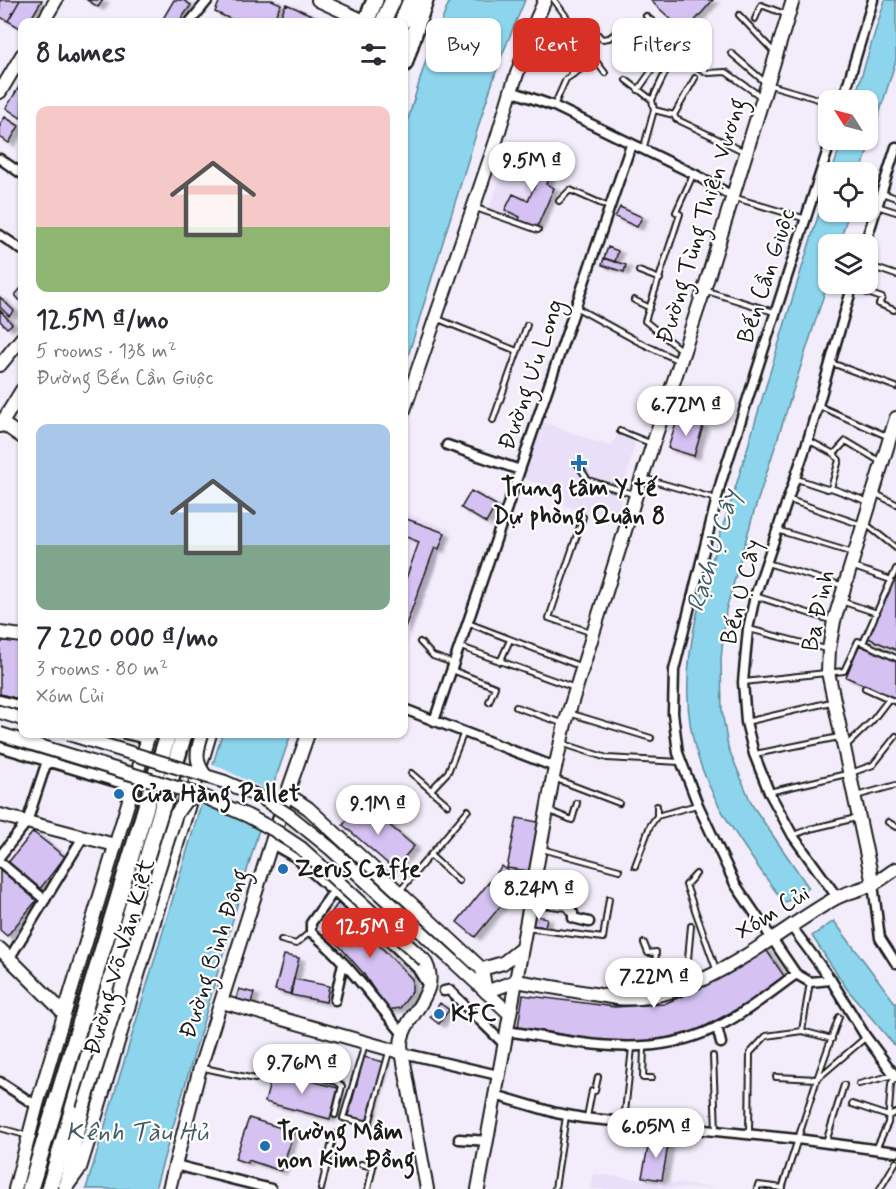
<!DOCTYPE html>
<meta charset="utf-8">
<style>
:root{--surface:#fff;--page:#f7f7f7;--text:#2b2b33;--muted:#7c7c81;--accent:#d93025}
body{margin:0;font-family:Mynerve,sans-serif;background:var(--page);color:var(--text);height:100vh;display:flex;flex-direction:column;font-size:22px;white-space:nowrap}
*{box-sizing:border-box;margin:0}
p{font-size:20px;color:var(--muted)}
.icon{flex:none;width:33px;height:33px;fill:none;stroke:currentColor;stroke-width:2;stroke-linecap:round;stroke-linejoin:round}
.map{position:relative;flex:1;overflow:hidden}
.panel{position:absolute;left:18px;top:18px;width:390px;height:720px;display:flex;flex-direction:column;background:var(--surface);border-radius:12px;box-shadow:0 2px 4px #0004}
.panel>*{flex:none}
.guide{position:absolute;left:426px;top:18px;width:380px;height:54px;display:flex;gap:12px}
.needle{width:39px;rotate:306deg}
.tools{position:absolute;left:818px;top:90px;display:grid;gap:12px}
.tools a{display:grid;place-items:center;width:60px;height:60px;border-radius:12px;background:var(--surface);box-shadow:0 2px 4px #0004;font-size:30px}
.price{position:absolute;translate:-50% -51px;padding:0 14px;border-radius:21px;background:#fff;color:#222;font-size:20px;line-height:39px;filter:drop-shadow(0 2px 3px #0008)}
.price::after{content:'';position:absolute;left:50%;top:36px;width:18px;height:14px;margin-left:-9px;background:inherit;clip-path:polygon(0 0,100% 0,50% 100%)}
.price.on{background:var(--accent);color:#fff}
ul{padding:0;list-style:none}
li{display:grid;align-content:center;gap:12px;height:318px;padding:0 18px}
li span{display:grid;place-items:center;height:186px;border-radius:12px;color:#555}
li>.icon{margin-inline-start:auto}
span .icon{width:108px;height:108px;fill:#fffc;stroke-width:1}
li b{font-size:26px}
h2{display:flex;justify-content:space-between;align-items:center;height:72px;padding:0 18px;font-size:26px}
.pill{padding:0 21px;border-radius:12px;background:var(--surface);box-shadow:0 2px 4px #0004;font-size:21px;line-height:54px}
.pill.on{background:var(--accent);color:#fff}
.map>svg:first-child{display:block}
.built{fill:#e9dff8}
.water{fill:#8cd5ed;stroke:#5f8b99;stroke-width:1.5}
.pier{fill:#f2ecfb}
.building{fill:#d5c1f2;stroke:#1c1c1c;stroke-width:1.5;filter:url(#shadow)}
.lines{fill:none;stroke-linecap:round;stroke-linejoin:round}
.lane-casing{stroke:#1c1c1c;stroke-width:8}
.street-casing{stroke:#1c1c1c;stroke-width:13}
.secondary-casing{stroke:#1c1c1c;stroke-width:16}
.primary-casing{stroke:#1c1c1c;stroke-width:16}
.highway-casing{stroke:#1c1c1c;stroke-width:20}
.lane{stroke:#fff;stroke-width:4}
.street{stroke:#fff;stroke-width:8}
.secondary{stroke:#fff;stroke-width:12}
.primary{stroke:#fff;stroke-width:12}
.highway{stroke:#fff;stroke-width:15}
.primary-bridge-casing{stroke:#1c1c1c;stroke-width:16;stroke-linecap:butt}
.primary-bridge{stroke:#fff;stroke-width:12}
.poi-dot{fill:#1f6fb2;stroke:#fff;stroke-width:2}
.labels{text-anchor:middle;dominant-baseline:central;stroke-width:4.5;stroke-linejoin:round;paint-order:stroke}
.street-label{font-size:24px;fill:#1c1c1c;stroke:#fff}
.poi-label{font-size:24px;font-weight:bold;fill:#1c1c1c;stroke:#fff;text-anchor:start}
.water-label{font-size:26px;font-style:italic;fill:#435d65;stroke:#fff}
</style>
<div class="map">
<svg width="896" height="1189" viewBox="0 0 896 1189">
<defs>
<filter id="shadow"><feDropShadow dx="5.5" dy="3" stdDeviation="1.5" flood-color="#0004"/></filter>
</defs>
<rect width="100%" height="100%" fill="#f2ecfb"/>
<filter id="ink" filterUnits="userSpaceOnUse"><feTurbulence type="fractalNoise" baseFrequency=".0167" numOctaves="2"/><feDisplacementMap in="SourceGraphic" scale="12" xChannelSelector="R" yChannelSelector="G"/><feConvolveMatrix kernelMatrix="1 2 1 2 8 2 1 2 1" color-interpolation-filters="sRGB"/></filter>
<g filter="url(#ink)">
<path class="built" d="M511 149 557 169 555 189 538 229 489 210Z
M542 422 611 447 618 434 636 437 615 524 564 505V499L541 492 543 485 522 478Z
M404 512 451 530 404 654Z
M594 1174 716 1188 591 1189Z"/>
<path class="water" d="M450 0H525L500 60 484 108 404 369V132L425 63Z
M885 0H896V60L892 73 861 172H832L842 140H867V100H854Z
M828 185V212H849L839 244H828V282L753 515 726 610 721 659 722 711 728 747 752 805 809 888 784 903C745 848 700 792 690 723 678 639 715 555 739 476 768 379 797 281 828 185Z
M222 734H291L264 812 155 1189H86Z
M834 921 896 1004V1047L847 989 812 936Z"/>
<path class="pier" d="M211 763 273 793 262 832 199 801Z"/>
<path class="building" d="M0 0H20L8 21 0 17Z
M20 0H42L29 22H22V29L8 21Z
M87 0H103L98 7Z
M174 0H183L191 5 179 22H161Z
M220 0H272L281 4 272 22H237L215 12Z
M652 0H713L685 32 651 1Z
M286 4 328 22H278Z
M22 82V115L21 118 6 108Z
M5 117 19 126 9 143 0 137V124Z
M523 157 552 170 546 184 554 188 537 227 519 220 520 217 505 210 513 194 528 201 536 183 515 174Z
M620 207 642 217 637 227 615 217Z
M608 247 618 251 615 262 604 258Z
M604 258 626 265 624 272 602 265Z
M21 288 22 290V303L15 295Z
M0 297 14 311 9 316 0 307Z
M0 310 12 324 7 328 0 321Z
M678 418 703 426 694 456 668 448Z
M471 491 496 505 486 523 461 508Z
M404 518 445 533 439 549 435 547 404 630V584L419 542 404 536Z
M896 576V650L868 638Z
M5 640 22 643V700L0 694V644Z
M859 645 896 661V699L846 677Z
M362 802 414 846 394 869 343 825Z
M517 818 538 822 529 871 507 868Z
M33 832 65 857 39 890 7 864Z
M502 866 521 881 475 937 457 922Z
M0 869 37 900 7 936 0 930Z
M338 903 412 979V992L400 1008 387 1010 363 973 322 926Z
M532 915 547 918 545 927 531 925Z
M765 948 784 976 748 1003 693 1033 626 1045 518 1027 523 995 615 1007 664 1004 705 986Z
M284 955 299 958 290 994 275 990Z
M294 979 329 986 326 1002 291 995Z
M239 989 254 993 250 1006 235 1002Z
M440 1003 449 1010 439 1024 430 1017Z
M364 1057 384 1062 368 1121 348 1116Z
M273 1071 338 1088 330 1119 265 1102Z
M249 1118 294 1132 281 1171 248 1160 247 1163 235 1159Z
M650 1137 669 1140 662 1180 642 1177Z"/>
<g class="lines">
<g class="lane-casing">
<path id="lane" d="M554 0 579 34V39L605 73
M739 15 774 52
M755 19 761 5 785 14
M579 34 591 27 602 39 609 38 621 29 639 31 648 41
M567 48 572 75
M670 52 708 73 726 72 760 96
M731 53 767 84 828 102
M626 80 652 100
M638 90 655 66
M554 106 566 79 589 64
M654 110 674 115 695 78
M674 115 676 119 745 152
M643 150 654 110 652 100 666 71 670 52 662 43 668 34 646 16
M882 193 896 198
M736 198 806 219
M559 201 570 190 609 207
M877 206 896 212
M476 208 538 230
M867 265 896 275
M639 271 660 279
M853 288 882 298 879 304 894 310
M707 291 774 312
M634 300 650 308
M577 308 637 341 679 361
M438 319 517 351
M682 351 645 321 680 214 676 212 693 175
M829 362 896 387
M819 406 889 437
M493 420 527 325
M620 431 650 443
M808 440 834 454 846 441 881 462
M577 463 588 480 633 494
M643 478 716 499
M797 479 827 489 831 488 869 502
M831 488 839 460 834 454
M876 494 896 504
M787 499 862 525
M583 517 549 618 590 632
M867 525 896 548
M777 530 853 553
M767 563 844 586
M854 567 891 580
M755 596 830 620
M844 602 877 613
M468 623 582 667
M749 629 826 649
M420 642 433 656 453 663
M863 643 896 658
M461 647 575 688
M500 662 510 640
M452 670 495 687 489 702
M744 682 844 671 858 641 863 643 896 569
M865 688 896 702
M516 707 562 723
M572 714 651 738
M746 722 831 702
M564 744 607 758 680 762
M848 744 872 721 889 699
M755 754 839 737
M411 773 448 805
M556 779 619 803
M431 790 448 772 464 732
M769 792 851 773 873 765 896 736
M856 796 896 785
M657 806V816
M550 811 572 820 577 803
M888 822 896 827
M794 835 810 829 856 818
M542 849 619 870
M430 855 459 881
M635 866 650 826 657 816 697 805
M696 874 686 885 716 969
M399 892 468 810
M534 904 568 908
M527 928 603 938 609 899
M281 940 296 944 310 932
M644 943 648 953 656 952 655 968 659 992
M689 947 691 926 688 959 691 981
M802 1031 810 982
M365 1044 343 1118 369 1124 389 1052
M644 1048 643 1078H652
M713 1056 716 1130
M204 1068 255 1079 267 1068 275 1065 337 1082 342 1086 335 1115
M776 1077 817 1079 839 1017
M859 1084 894 1075
M852 1104 888 1116 896 1113
M587 1117 592 1091H595L598 1077
M624 1121 632 1048
M0 1128 25 1135
M749 1133 750 1053 766 1036 802 1031 832 1039
M826 1142 844 1085
M876 1149 888 1123 891 1084 895 1076
M361 1164 373 1167 368 1189
M321 1189 334 1134
M555 1189 566 1116
M757 1189 758 1185 783 1188
M782 1189 817 1079 865 1038
M880 1189 896 1162"/>
</g>
<g class="street-casing">
<path id="street" d="M190 22 208 0
M511 91 554 106 694 174 732 196
M843 100 873 0
M831 140 721 482 674 670 673 713 678 753 698 805 735 884 796 974 810 982 831 980 866 1037 896 1077
M0 159 22 174
M0 235 22 250
M865 244 896 147
M447 445 520 470
M0 700 22 706
M404 709 555 767
M434 721 631 145
M126 734 147 739
M0 747 133 787
M272 844 295 857 387 939 417 968 428 986
M0 856 27 822 47 761
M0 862 45 900
M873 884 880 938 896 963
M571 890 569 908 573 913V918L589 922
M334 891 311 923V932C346 960 373 999 403 1034
M837 897 793 836 769 792 754 754 746 722 743 682 748 629 755 596 808 440 853 284
M791 926 831 980
M9 959 83 837
M444 991 449 990 504 1044
M335 1000 343 963
M717 1027 721 1043
M507 1031C578 1042 646 1061 715 1028 744 1014 770 993 796 974
M403 1053 498 1075
M0 1082 37 1106
M495 1095 556 1113 583 1118 797 1139 896 1152
M459 1139 488 1141
M175 1165 271 1189"/>
</g>
<g class="secondary-casing">
<path id="secondary" d="M318 0 366 22
M43 22 56 0
M0 92 22 55
M404 410 496 141 511 91 534 25 545 0
M2 423 22 437
M0 633 22 636
M287 794 308 808 482 969 486 992 516 981 617 998C694 1005 771 935 834 899 846 892 861 890 873 884 881 880 888 874 896 869
M0 815 115 845
M873 884 828 672 829 649 834 621 896 418
M0 949 64 1013
M482 969 503 963 522 948
M222 1002 403 1053
M510 1014 553 777 565 724 636 495 704 290 793 0
M169 1189 200 1068 287 794 308 734"/>
</g>
<g class="primary-casing">
<path id="primary" d="M0 365 22 338
M0 426 22 390
M0 712 22 719
M424 960C445 993 401 1016 401 1046L427 1189
M453 961 510 1014 478 1189
M65 1185 83 1109
M15 1189 38 1101 149 734
M65 1189 80 1168 89 1139 210 734"/>
</g>
<g class="highway-casing">
<path id="highway" d="M366 22 375 0
M383 22 393 0
M402 22 411 0
M404 64 425 0
M30 1189 168 734
M49 1189 184 734"/>
</g>
<use href="#lane" class="lane"/>
<use href="#street" class="street"/>
<use href="#secondary" class="secondary"/>
<use href="#primary" class="primary"/>
<use href="#highway" class="highway"/>
<g class="primary-bridge-casing">
<path id="primary-bridge" d="M0 734 200 795 248 816 274 830 301 848 424 960
M69 734 225 782 262 798 290 816 331 849 453 961
M202 734C197 750 194 761 205 775
M83 1109 176 814 186 800 200 795"/>
</g>
<use href="#primary-bridge" class="primary-bridge"/>
</g>
</g>
<g class="poi-dot">
<path d="M576 454h6v6h6v6h-6v6h-6v-6h-6v-6h6z"/>
<circle cx="119" cy="794" r="6"/>
<circle cx="283" cy="869" r="6"/>
<circle cx="439" cy="1014" r="6"/>
<circle cx="265" cy="1146" r="6"/>
</g>
<g class="labels">
<g class="street-label">
<text transform="translate(702 221) rotate(-73)">Đường Tùng Thiện Vương</text>
<text transform="translate(767 276) rotate(-72)">Bến Cần Giuộc</text>
<text transform="translate(532 375) rotate(-71)">Đường Ưu Long</text>
<text transform="translate(742 592) rotate(-76)">Bến Ụ Cây</text>
<text transform="translate(819 611) rotate(-78)">Ba Đình</text>
<text transform="translate(773 913) rotate(-32)">Xóm Củi</text>
<text transform="translate(215 954) rotate(-72)">Đường Bình Đông</text>
<text transform="translate(120 957) rotate(-74)">Đường Võ Văn Kiệt</text>
</g>
<g class="poi-label">
<text x="579" y="488" text-anchor="middle">Trung tâm Y tế<tspan x="579" dy="28">Dự phòng Quận 8</tspan></text>
<text x="131" y="794">Cửa Hàng Pallet</text>
<text x="295" y="869">Zerus Caffe</text>
<text x="451" y="1014">KFC</text>
<text x="277" y="1132">Trường Mầm<tspan x="277" dy="28">non Kim Đồng</tspan></text>
</g>
<g class="water-label">
<text transform="translate(714 551) rotate(-73)">Rạch Ụ Cây</text>
<text x="137" y="1133">Kênh Tàu Hủ</text>
</g>
</g>
</svg>
<div class="tools">
<a><svg class="needle" viewBox="-14 -14 28 28"><path d="M0-13l5 13h-10z" fill="#e53935"/><path d="M0 13l5-13h-10z" fill="#7c7c81"/></svg></a>
<a><svg class="icon" aria-label="locate" viewBox="0 0 24 24"><circle cx="12" cy="12" r="6"/><path d="M12 2v4M12 18v4M2 12h4M18 12h4"/></svg></a>
<a><svg class="icon" aria-label="layers" viewBox="0 0 24 24"><path d="M12 4l9 5-9 5-9-5zM3 14l9 5 9-5"/></svg></a>
</div>
<b class="price" style="left:532px;top:193px">9.5M ₫</b>
<b class="price" style="left:686px;top:437px">6.72M ₫</b>
<b class="price" style="left:378px;top:836px">9.1M ₫</b>
<b class="price" style="left:539px;top:921px">8.24M ₫</b>
<b class="price on" style="left:370px;top:959px">12.5M ₫</b>
<b class="price" style="left:654px;top:1009px">7.22M ₫</b>
<b class="price" style="left:302px;top:1095px">9.76M ₫</b>
<b class="price" style="left:656px;top:1159px">6.05M ₫</b>
<div class="guide">
<a class="pill">Buy</a>
<a class="pill on">Rent</a>
<a class="pill">Filters</a>
</div>
<section class="panel">
<h2>8 homes<svg class="icon" aria-label="filters" viewBox="0 0 24 24"><path d="M4 7h16M4 17h16"/><circle cx="9" cy="7" r="2"/><circle cx="15" cy="17" r="2"/></svg></h2>
<ul>
<li><span style="background:linear-gradient(#f6c9c9 65%,#8fb573 0)"><svg class="icon" aria-label="home" viewBox="0 0 24 24"><path d="M3 11l9-7 9 7M6 9v11h12V9"/></svg></span><div><b>12.5M ₫/mo</b><p>5 rooms · 138 m²</p><p>Đường Bến Cần Giuộc</p></div></li>
<li><span style="background:linear-gradient(#a9c7e8 65%,#7fa58c 0)"><svg class="icon" aria-label="home" viewBox="0 0 24 24"><path d="M3 11l9-7 9 7M6 9v11h12V9"/></svg></span><div><b>7 220 000 ₫/mo</b><p>3 rooms · 80 m²</p><p>Xóm Củi</p></div></li>
</ul>
</section>
</div>
